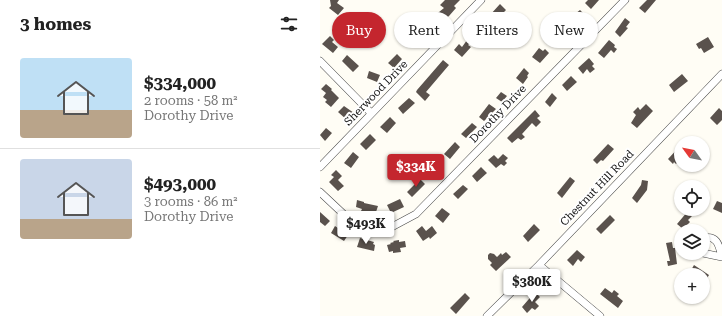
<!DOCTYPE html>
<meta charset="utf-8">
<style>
:root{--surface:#fff;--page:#f2f2f2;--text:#222;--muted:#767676;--line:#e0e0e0;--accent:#c4262e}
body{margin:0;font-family:"Roboto Serif",serif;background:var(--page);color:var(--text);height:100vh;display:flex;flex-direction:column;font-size:15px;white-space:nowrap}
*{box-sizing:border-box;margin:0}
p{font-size:13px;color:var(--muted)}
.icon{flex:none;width:22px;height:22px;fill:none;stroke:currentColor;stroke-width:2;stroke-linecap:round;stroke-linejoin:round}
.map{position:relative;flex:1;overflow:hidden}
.details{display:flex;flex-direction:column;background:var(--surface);width:320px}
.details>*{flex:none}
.banner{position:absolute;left:12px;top:12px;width:330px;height:36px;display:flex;gap:8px}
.needle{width:26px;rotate:303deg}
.tools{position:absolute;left:354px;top:136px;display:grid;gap:8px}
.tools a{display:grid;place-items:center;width:36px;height:36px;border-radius:50%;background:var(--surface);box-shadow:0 1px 3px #0004;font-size:20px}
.price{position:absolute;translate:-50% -34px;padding:0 9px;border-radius:4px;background:#fff;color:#222;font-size:13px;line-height:26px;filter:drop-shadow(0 1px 2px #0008)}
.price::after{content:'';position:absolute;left:50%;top:24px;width:12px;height:9px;margin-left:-6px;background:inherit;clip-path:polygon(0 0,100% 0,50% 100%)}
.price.on{background:var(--accent);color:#fff}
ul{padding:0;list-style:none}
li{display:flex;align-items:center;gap:12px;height:100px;padding:0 20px}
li+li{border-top:1px solid var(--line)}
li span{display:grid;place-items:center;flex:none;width:112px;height:80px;border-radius:4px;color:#555}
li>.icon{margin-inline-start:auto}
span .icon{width:48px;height:48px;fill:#fffc;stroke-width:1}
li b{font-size:17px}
h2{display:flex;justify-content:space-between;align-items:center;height:48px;padding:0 20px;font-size:17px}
.tag{padding:0 14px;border-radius:18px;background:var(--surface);box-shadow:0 1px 3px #0004;font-size:14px;line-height:36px}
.tag.on{background:var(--accent);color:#fff}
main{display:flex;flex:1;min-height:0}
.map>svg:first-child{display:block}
.building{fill:#5a524d}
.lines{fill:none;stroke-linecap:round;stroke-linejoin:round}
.street-casing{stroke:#444;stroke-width:8}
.street{stroke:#fff;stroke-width:7}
.labels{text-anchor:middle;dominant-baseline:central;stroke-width:4;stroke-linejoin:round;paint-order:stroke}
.street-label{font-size:11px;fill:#111;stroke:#fff}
</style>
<main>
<section class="details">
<h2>3 homes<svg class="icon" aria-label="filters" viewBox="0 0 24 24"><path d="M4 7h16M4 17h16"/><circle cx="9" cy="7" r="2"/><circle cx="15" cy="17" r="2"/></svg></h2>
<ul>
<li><span style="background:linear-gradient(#bfe0f5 65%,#b9a48a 0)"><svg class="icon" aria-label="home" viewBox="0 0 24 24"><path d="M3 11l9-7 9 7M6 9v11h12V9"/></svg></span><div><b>$334,000</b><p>2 rooms · 58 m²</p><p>Dorothy Drive</p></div></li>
<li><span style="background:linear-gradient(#c9d6e8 75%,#b9a48a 0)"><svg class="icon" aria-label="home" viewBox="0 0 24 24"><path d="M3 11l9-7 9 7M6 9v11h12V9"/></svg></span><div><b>$493,000</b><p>3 rooms · 86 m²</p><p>Dorothy Drive</p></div></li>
</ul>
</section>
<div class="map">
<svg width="402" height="316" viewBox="0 0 402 316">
<rect width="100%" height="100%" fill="#fffdf5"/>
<path class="building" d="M10 0H19L17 3 24 8 18 15 9 8 11 6Z
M125 0H140L134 6 136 8 129 16 109 32 104 26 111 21 109 20 124 8 120 5Z
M268 0H279L271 9 265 3Z
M327 0H336L325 13 319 8Z
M180 4 186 10 180 16 184 20 180 24 170 15Z
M260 10 265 15 254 26 253 24 251 26 246 20 254 12 255 14Z
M305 18 310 22 306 27 308 28 300 37 295 32Z
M160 22 166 27 148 45 151 47 142 57 134 50 139 44 142 47 150 36 148 34Z
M234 29 237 32 242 29 248 34 236 45 231 40 234 36 230 33Z
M89 31 93 35 95 32 101 38 92 47 87 41 89 39 85 35Z
M10 36 14 40 12 42 18 47 13 53 2 44Z
M388 37 394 47 384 53 381 48 379 49 376 44Z
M289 40 295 45 294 47 297 49 294 53 291 50 284 58 278 53Z
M219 48 223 51 225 49 229 53 220 63 212 57Z
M77 54 82 59 74 68 68 63Z
M27 55 39 66 33 72 22 61Z
M269 58 274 64 272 66 275 69 270 73 267 69 263 74 258 68Z
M123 60 129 65 106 92 110 95 105 101 96 92 97 90Z
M204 68 209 73 207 76 208 77 203 84 196 78Z
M49 71 60 75 57 82 47 78Z
M362 74 368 81 354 92 349 85Z
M251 76 257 82 247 91 242 85Z
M6 84 12 89 11 90 19 98 11 107 5 102 7 100 3 97 6 93 1 89Z
M181 92 187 96 182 102 176 98Z
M232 93 237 98 230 107 225 102Z
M89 98 95 103 83 114 78 108Z
M169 104 176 109 164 121 159 117Z
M326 104 333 111 317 128 311 123 316 115 313 112 318 107 320 110Z
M24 106 34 113 27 120 18 112Z
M399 108 402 111V120L397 125 390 118Z
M215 110 220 116 217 118 221 122 216 127 212 123 202 134 205 137 201 140 198 138 192 143 187 138Z
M70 117 76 123 67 133 60 127Z
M152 123 157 127 146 138 141 134Z
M6 128 12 133 5 141 0 135Z
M50 134 56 140 46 150 40 144Z
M135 142 140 147 130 159 124 154Z
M288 144 294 149 283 161 281 160 277 164 273 160Z
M361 145V159L356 164 354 162 353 164 348 159Z
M33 152 39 157 31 168 24 163Z
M183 154 188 158 185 161 187 163 184 166 181 164 176 168 168 160 174 155 178 159Z
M116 162 120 167 111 177 106 173Z
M161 167 167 173 157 182 152 176Z
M16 170 22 176 18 180 24 186 18 191 9 182 14 177 11 175Z
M250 177 255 181 242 198 237 193Z
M100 179 105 184 92 197 87 192Z
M322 180 328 181 327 190 317 203 312 198 321 185Z
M143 185 148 189 138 199 133 194Z
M80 199 84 207 71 213 67 205Z
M37 200 44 202V203L58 206 56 212 52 211V213L41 211 42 209 36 207Z
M397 201 402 203V213L393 209Z
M122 208 130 214 123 223 115 216Z
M368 211 373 215 368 220 370 222 363 229 357 224Z
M0 212 10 221 5 226 0 222Z
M290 215 295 220 281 234 276 229Z
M214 224 220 230 208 242 203 236Z
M15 226 28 235 24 241 11 233Z
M102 226 106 231 112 226 117 233 110 239 109 237 103 241 96 231Z
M40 238 54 242 53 244 55 245 54 251 37 247Z
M79 240V242L85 241 86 247 80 248 81 252 73 253V251L69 252 67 245 71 244 70 243 74 242 73 241Z
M352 242 353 248H355L357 264 348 266 347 261H350L346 243Z
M257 250 265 257 261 262 258 259 253 266 247 260Z
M186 252 191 257 176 271 170 265 172 263 168 259V255L170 253 174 254 177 257 181 253 182 255Z
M374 265 389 275 383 285V275H372L373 273 370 272Z
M285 288 292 293 294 290 299 294 297 296 303 301 298 308 280 294Z
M215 292 220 297 215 302 219 306 215 310 212 308 207 313 202 307Z
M145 293 150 298 136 314 130 308Z"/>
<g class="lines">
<g class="street-casing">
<path id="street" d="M0 61 51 113
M0 167 161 0
M0 192 33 223 48 229H68L96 214 305 0
M383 253 402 257C399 246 398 235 383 238
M219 265 280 316
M167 316 219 265 402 74"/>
</g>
<use href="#street" class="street"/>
</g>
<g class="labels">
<g class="street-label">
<text transform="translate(56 93) rotate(-46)">Sherwood Drive</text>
<text transform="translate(178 114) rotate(-46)">Dorothy Drive</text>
<text transform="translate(277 188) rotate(-46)">Chestnut Hill Road</text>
</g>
</g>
</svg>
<div class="tools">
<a><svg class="needle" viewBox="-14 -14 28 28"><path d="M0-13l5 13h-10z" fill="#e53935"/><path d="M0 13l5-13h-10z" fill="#767676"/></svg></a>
<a><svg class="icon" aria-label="locate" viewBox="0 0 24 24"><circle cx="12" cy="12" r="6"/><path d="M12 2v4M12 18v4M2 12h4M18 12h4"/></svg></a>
<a><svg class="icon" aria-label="layers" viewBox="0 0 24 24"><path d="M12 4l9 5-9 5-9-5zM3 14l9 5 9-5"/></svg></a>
<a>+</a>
</div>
<b class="price on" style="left:96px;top:188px">$334K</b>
<b class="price" style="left:46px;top:245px">$493K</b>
<b class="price" style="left:212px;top:303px">$380K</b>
<div class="banner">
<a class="tag on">Buy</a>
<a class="tag">Rent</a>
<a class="tag">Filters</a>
<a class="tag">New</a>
</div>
</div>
</main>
